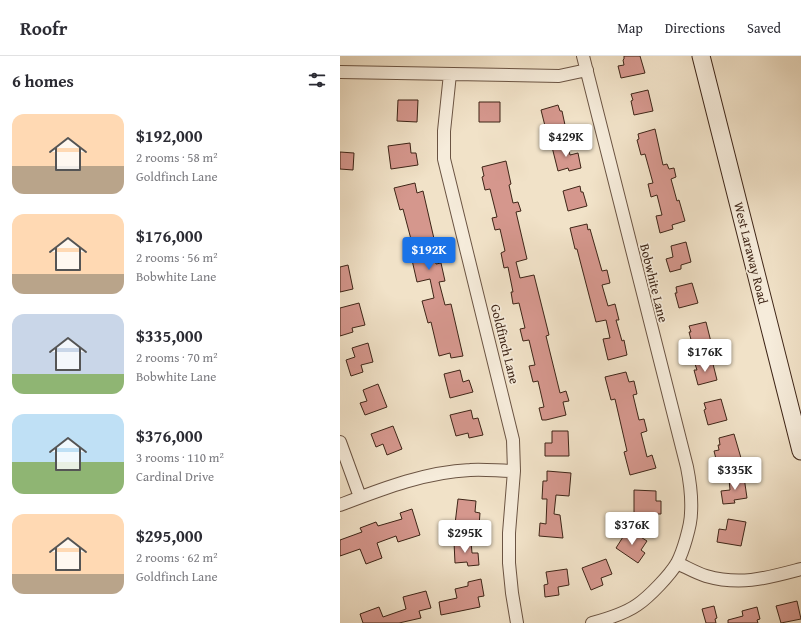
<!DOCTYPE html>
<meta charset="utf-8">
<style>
:root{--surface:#fff;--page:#f7f7f7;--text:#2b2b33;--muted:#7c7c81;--line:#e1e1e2;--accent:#1a73e8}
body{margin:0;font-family:"Gentium Book Plus",serif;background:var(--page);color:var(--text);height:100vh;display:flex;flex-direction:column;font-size:15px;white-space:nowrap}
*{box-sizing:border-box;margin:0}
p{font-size:13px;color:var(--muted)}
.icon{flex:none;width:22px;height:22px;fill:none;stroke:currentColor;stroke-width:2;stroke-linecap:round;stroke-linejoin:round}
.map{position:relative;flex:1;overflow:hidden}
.sheet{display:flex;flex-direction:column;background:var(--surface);width:340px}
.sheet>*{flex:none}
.price{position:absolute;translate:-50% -34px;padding:0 9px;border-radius:4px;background:#fff;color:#222;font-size:13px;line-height:26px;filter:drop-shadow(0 1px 2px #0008)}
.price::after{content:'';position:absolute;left:50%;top:24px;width:12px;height:9px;margin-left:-6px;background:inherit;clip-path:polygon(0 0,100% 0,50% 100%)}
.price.current{background:var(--accent);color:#fff}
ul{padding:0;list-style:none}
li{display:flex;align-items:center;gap:12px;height:100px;padding:0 12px}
li span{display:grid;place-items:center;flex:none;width:112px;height:80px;border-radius:12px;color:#555}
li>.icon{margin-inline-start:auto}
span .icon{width:48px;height:48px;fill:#fffc;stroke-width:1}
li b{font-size:17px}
h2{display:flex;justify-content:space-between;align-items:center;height:48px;padding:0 12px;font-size:17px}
header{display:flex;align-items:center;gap:24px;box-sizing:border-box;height:56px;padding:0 20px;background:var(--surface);border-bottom:1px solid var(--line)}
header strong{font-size:19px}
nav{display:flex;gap:22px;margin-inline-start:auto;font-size:14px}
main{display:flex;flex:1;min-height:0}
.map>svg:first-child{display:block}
.building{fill:#d5978d;stroke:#3e2517}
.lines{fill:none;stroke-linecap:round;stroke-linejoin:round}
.street-casing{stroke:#6b5443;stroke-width:14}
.secondary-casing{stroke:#3e2517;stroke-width:19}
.street{stroke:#f6ecdb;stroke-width:12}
.secondary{stroke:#f6ecdb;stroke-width:17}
.labels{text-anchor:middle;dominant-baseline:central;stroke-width:3.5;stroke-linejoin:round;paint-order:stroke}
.street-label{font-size:13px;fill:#3e2517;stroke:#f6ecdb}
</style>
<header>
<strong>Roofr</strong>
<nav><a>Map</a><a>Directions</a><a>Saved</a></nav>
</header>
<main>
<section class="sheet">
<h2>6 homes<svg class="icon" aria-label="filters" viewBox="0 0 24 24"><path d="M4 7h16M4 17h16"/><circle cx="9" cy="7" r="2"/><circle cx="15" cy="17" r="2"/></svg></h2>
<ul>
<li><span style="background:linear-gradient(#ffd9b3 65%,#b9a48a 0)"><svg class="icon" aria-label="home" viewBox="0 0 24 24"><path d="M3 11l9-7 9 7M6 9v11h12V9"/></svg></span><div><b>$192,000</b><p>2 rooms · 58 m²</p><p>Goldfinch Lane</p></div></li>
<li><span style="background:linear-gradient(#ffd9b3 75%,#b9a48a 0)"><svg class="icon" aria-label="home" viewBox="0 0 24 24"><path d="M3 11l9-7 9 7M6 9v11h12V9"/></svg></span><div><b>$176,000</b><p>2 rooms · 56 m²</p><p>Bobwhite Lane</p></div></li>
<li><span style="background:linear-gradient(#c9d6e8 75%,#8fb573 0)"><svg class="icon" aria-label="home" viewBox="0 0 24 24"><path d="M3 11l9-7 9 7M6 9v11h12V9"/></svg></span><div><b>$335,000</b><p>2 rooms · 70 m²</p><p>Bobwhite Lane</p></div></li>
<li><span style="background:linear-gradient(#bfe0f5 60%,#8fb573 0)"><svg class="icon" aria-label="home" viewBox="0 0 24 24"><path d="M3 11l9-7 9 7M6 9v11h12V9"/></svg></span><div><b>$376,000</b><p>3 rooms · 110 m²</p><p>Cardinal Drive</p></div></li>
<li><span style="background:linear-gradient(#ffd9b3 75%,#b9a48a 0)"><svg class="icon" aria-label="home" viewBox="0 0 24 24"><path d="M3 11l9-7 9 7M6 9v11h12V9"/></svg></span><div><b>$295,000</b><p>2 rooms · 62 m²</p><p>Goldfinch Lane</p></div></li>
</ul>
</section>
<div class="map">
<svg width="461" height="567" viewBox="0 0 461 567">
<rect width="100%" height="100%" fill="#f1e2c8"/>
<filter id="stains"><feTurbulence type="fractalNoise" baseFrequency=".005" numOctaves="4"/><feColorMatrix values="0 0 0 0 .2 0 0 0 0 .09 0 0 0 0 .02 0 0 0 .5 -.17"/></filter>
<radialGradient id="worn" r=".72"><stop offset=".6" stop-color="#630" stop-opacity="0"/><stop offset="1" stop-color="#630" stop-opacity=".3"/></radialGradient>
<path class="building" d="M284 0H300L305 17 281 22 278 10 284 9 283 4 284 3Z
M308 34 313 55 294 59 291 45 293 44 291 38Z
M58 44H78L77 66 57 65Z
M139 46H160V66H139Z
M218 49 220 55H222L225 69 206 74 201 54Z
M315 73 323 109 327 108 329 113 334 112 336 121 331 123 337 145 339 144 345 165 332 169 333 173 320 177 316 160 322 159 317 139 311 141 308 128 313 127 305 98 301 99 297 84 299 83 298 78Z
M70 87 71 97H76L78 109 51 113 48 90Z
M227 87 230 99 238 97 241 112 229 115 228 112 218 115 212 91Z
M0 96 14 97 13 114 0 113Z
M166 105 171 128 169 129 173 147 178 146 181 155 176 156 187 203 176 206 180 222 194 219 209 279 206 280 220 337 226 335 229 345 223 346 226 359 206 364H202L199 352 204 351 198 325 193 326 189 310 195 309 189 284 183 285 180 273 185 272 179 247 173 248 171 236H173L168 211 164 212 161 197 165 195 160 173 155 174 152 162 157 161 150 133 145 134 142 121 144 120 142 111Z
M75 127 77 137 83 135 95 187 91 188 96 208 101 207 105 225 99 226 105 249 111 248 123 300 111 302 110 297 99 300 91 266 88 267 82 245 94 242 90 223 77 226 72 204 86 200 82 184 72 187 63 153 60 154 54 132Z
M240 130 241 136H243L247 150 228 155 223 135Z
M247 168 248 174 250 173 262 215 267 214 270 227 262 229 268 250 275 248 279 264H276L282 285 284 284 287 299 268 304 263 283 270 282 266 264 256 266 237 193H235L230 172Z
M346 186 351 206 341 209V213L330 216 326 203 333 201 331 190Z
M8 209 13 233 0 236V211Z
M352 227 358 247 339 252 335 237H337L336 231Z
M19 247 25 269 12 272 13 276 0 280V252Z
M366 266 371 286 353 291 349 276H351L349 270Z
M28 287 33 306 21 309 23 316 11 320 6 304 15 301 12 292Z
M372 304 377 324 358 329 354 314H357L355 308Z
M120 314 123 326 129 324 133 336 110 342 104 318Z
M286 316 289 326 294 325 297 338 293 339 299 364 304 363 307 375 301 377 307 401 312 399 316 412 290 419 284 396 287 395 275 343 271 344 265 321Z
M38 328 47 351 25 359 20 347 27 345 23 334Z
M381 343 387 364 368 369 364 354 366 353 364 347Z
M131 354 133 363 138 362 143 379 129 382 128 377 116 380 110 359Z
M53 370 62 393 47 399 43 388 36 391 31 378Z
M212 375H228L229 400H205V387H212Z
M394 378 401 402 390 405V408L378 411 374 395 379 394 378 389H380L379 382Z
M207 415 231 417 229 440 216 439 214 458 220 459 223 482 199 480 200 467 206 468 207 443H202L203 425H207Z
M404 421 407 442 394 444 395 447 383 448 381 435 390 434 389 423Z
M294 434 316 435V445H321V458H294Z
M118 443 136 445 135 456 140 457 139 470 115 468Z
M72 453 80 479 58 486 56 480 37 487 42 502 26 508 20 493 0 500V484L22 476 20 472 36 466 38 470 62 463 60 457Z
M388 463 406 466 401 490 377 486 379 473 386 474Z
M288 473 307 485 301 494 305 497 298 507 276 492Z
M131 485 132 497H138L139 509 128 510 127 506 115 507 114 486Z
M266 503 272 518 261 522 263 529 251 534 242 512Z
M227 513 229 529 218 531 219 539 205 541 204 529 208 528 206 516Z
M141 523 144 540 138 541 140 551 101 559 99 546 117 542 115 533 128 530V526Z
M86 535 91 552 79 555 81 562 59 567H23L20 558 39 551 43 561 66 553 63 541Z
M457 545 461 563 441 567 436 550Z
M374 550 377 562 375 563 376 567H366L362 553Z
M417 551 420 563 417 564 418 567H388V564L403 560 402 555Z"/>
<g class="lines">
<g class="street-casing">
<path id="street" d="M243 0 347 411C350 426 352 442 351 457 351 469 343 496 337 507 330 519 309 541 297 549 284 558 267 563 252 567
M0 16 219 20 247 14
M110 18 104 75V103L173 384 174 415 169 477V507L172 537 177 567
M0 386 20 441
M0 449C42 433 85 416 130 414 145 413 159 415 174 415
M337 507C346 511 356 517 366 520 401 530 427 522 461 513"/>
</g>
<g class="secondary-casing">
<path id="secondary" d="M361 0 461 395"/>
</g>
<use href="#street" class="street"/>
<use href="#secondary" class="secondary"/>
</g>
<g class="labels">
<g class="street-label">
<text transform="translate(411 197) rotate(76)">West Laraway Road</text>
<text transform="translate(314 227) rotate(76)">Bobwhite Lane</text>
<text transform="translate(165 288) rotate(76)">Goldfinch Lane</text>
</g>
</g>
<rect width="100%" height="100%" filter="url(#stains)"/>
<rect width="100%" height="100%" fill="url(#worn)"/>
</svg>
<b class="price" style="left:226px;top:102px">$429K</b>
<b class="price current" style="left:89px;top:215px">$192K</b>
<b class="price" style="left:365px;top:317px">$176K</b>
<b class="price" style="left:395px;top:435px">$335K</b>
<b class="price" style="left:292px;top:490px">$376K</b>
<b class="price" style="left:125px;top:498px">$295K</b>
</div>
</main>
